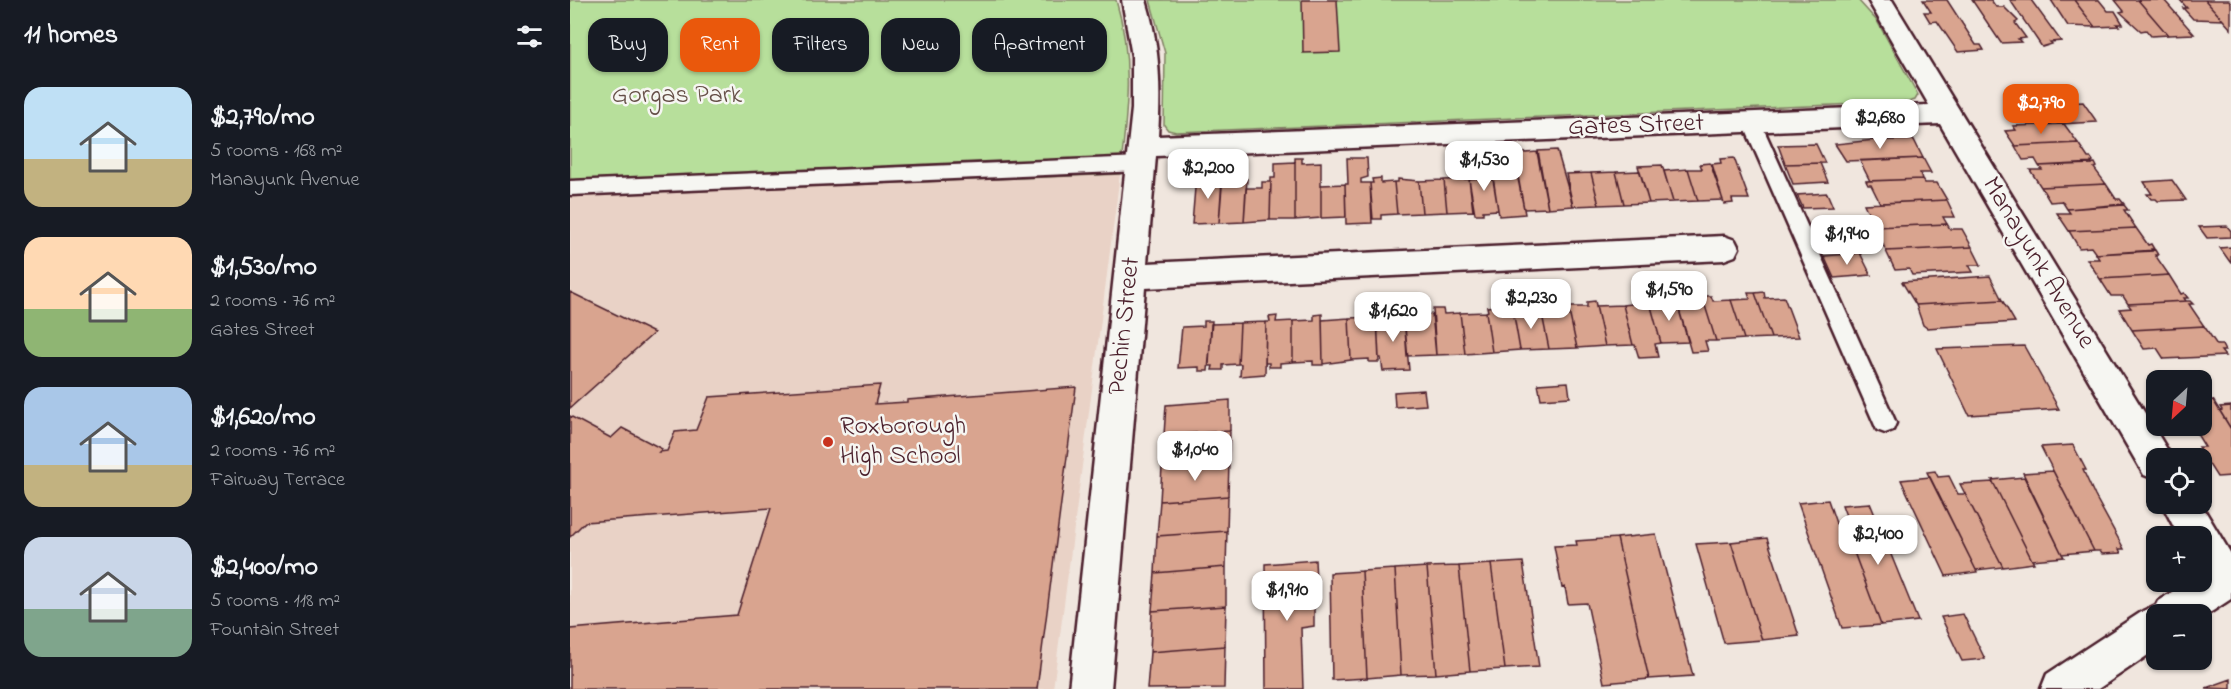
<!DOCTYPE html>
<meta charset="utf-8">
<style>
:root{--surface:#171b24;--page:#20242c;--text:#f1f3f6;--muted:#9ea1a6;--accent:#ea580c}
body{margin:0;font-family:"Indie Flower",sans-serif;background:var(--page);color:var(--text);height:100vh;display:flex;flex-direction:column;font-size:22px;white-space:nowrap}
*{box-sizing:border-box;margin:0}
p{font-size:20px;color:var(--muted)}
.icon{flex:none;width:33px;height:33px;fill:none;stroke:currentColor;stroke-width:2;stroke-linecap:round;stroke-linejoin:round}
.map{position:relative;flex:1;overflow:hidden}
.details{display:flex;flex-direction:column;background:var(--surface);width:570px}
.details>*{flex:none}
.guide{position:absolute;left:18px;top:18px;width:570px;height:54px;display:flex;gap:12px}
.needle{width:39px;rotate:206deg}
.tools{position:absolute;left:1576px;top:370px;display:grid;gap:12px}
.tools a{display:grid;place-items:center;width:66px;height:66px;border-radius:12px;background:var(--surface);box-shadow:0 2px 4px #0004;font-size:30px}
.price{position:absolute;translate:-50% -51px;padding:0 14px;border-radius:12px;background:#fff;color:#222;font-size:20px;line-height:39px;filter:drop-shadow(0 2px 3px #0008)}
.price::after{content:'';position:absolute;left:50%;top:36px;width:18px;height:14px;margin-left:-9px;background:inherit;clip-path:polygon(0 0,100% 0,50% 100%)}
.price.current{background:var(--accent);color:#fff}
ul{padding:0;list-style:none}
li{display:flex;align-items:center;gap:18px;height:150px;padding:0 24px}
li span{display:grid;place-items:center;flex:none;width:168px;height:120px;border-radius:18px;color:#555}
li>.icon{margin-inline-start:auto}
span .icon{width:72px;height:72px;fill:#fffc;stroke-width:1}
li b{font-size:26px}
h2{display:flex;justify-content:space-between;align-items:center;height:72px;padding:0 24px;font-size:26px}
.tag{padding:0 21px;border-radius:18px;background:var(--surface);box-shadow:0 2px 4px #0004;font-size:21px;line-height:54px}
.tag.current{background:var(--accent);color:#fff}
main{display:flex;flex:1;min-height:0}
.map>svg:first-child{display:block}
.built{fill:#e9d2c6}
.green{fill:#b7df9b;stroke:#807f63;stroke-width:1.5}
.building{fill:#d9a48f;stroke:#4a1f2b;stroke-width:1.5}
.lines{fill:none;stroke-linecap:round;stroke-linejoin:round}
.lane-casing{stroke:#4a1f2b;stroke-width:5}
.street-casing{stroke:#4a1f2b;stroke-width:5}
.lane{fill:#f6f6f2;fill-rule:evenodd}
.street{fill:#f6f6f2;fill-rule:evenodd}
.poi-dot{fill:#c8321e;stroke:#f6f6f2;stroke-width:2}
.labels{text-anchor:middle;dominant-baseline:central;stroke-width:5;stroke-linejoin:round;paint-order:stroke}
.park-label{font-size:26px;fill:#654f47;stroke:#f6f6f2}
.street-label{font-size:26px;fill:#4a1f2b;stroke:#f6f6f2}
.poi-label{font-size:26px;fill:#4a1f2b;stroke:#f6f6f2;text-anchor:start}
</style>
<main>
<section class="details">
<h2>11 homes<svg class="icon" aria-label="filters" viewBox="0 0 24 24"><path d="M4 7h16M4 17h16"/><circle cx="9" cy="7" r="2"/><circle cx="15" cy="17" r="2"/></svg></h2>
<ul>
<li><span style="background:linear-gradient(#bfe0f5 60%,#c2b280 0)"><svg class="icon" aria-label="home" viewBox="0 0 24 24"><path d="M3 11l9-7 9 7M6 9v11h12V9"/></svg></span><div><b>$2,790/mo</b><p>5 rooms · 168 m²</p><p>Manayunk Avenue</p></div></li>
<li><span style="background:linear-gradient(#ffd9b3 60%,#8fb573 0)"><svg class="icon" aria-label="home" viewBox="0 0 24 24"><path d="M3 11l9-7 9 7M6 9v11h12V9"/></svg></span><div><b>$1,530/mo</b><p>2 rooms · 76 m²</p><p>Gates Street</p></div></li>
<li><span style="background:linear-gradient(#a9c7e8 65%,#c2b280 0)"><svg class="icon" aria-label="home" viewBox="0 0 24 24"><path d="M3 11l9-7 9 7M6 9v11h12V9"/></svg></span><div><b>$1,620/mo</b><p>2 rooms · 76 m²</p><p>Fairway Terrace</p></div></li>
<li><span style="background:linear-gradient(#c9d6e8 60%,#7fa58c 0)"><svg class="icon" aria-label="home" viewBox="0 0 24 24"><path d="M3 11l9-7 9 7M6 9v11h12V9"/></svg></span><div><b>$2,400/mo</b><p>5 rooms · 118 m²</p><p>Fountain Street</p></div></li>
</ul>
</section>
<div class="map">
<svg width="1661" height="689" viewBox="0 0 1661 689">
<rect width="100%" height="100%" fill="#f0e6de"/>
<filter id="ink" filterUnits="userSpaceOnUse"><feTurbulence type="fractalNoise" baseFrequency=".0167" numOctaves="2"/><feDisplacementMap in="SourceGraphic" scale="12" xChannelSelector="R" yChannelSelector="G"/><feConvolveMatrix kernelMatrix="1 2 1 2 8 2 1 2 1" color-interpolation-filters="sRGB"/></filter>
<g filter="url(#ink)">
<path class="built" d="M550 174 483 689H0V196Z"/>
<path class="green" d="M0 0H546C564 59 557 115 550 174L0 196Z
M580 0H1288L1307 21 1348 95 1345 100 1338 102 606 132 598 130 594 125 595 53Z"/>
<path class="building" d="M732 0H767L770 52 733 53Z
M1353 0H1377L1406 45H1411L1414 50 1388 52 1367 21 1360 22 1354 12H1361Z
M1402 0H1421L1426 7H1434L1448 21 1445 23 1456 38 1448 39 1451 42 1431 43Z
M1440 0H1461L1491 41 1480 42 1482 44 1472 47Z
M1481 0H1504L1525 27 1498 26Z
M1504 0H1529L1538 11H1545L1553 24H1547L1549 26 1525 27Z
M1545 0H1568L1598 35 1581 36 1576 30 1571 31 1550 12 1554 11Z
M1568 0H1594L1624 34 1598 35Z
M1610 0H1635L1653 20 1623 19 1613 8H1617Z
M1635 0H1659L1661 3V29Z
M1513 102 1527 122 1488 124 1474 104Z
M1494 124 1508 143 1445 146 1435 131 1446 130 1443 126Z
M1304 140H1344L1353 158 1276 161 1265 144Z
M1508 143 1518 158H1521L1523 161 1521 162 1522 164 1469 166 1465 159 1453 160 1445 146Z
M1246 144 1255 163 1215 164 1208 145Z
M987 150 1003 206 978 208 968 151Z
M967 152 978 208 954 209 943 154Z
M725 158H732V163L751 162V218L725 220Z
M777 158H797L798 177 791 179V183H800L802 223 776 224 775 184H778Z
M1164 158 1179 199H1162L1163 203 1154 204 1142 164 1151 163 1150 159Z
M1353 158 1361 173H1350L1352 179 1300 181 1290 161Z
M725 162V220H700L701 178H705V163Z
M1140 163 1153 200 1128 201 1118 169H1132L1130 164Z
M1250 163 1258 182 1223 184 1215 164Z
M1525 163 1527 167 1524 168 1536 184 1471 187 1460 170H1472L1469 166Z
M1092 165 1103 202 1079 203 1068 166Z
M909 168H921L928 210 913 211V214H905L899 179 911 178Z
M1118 169 1128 201 1103 202 1094 171Z
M1070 171 1079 203 1054 204 1046 172Z
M1046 172 1054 204 1029 205 1021 173Z
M1021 173 1029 205 1003 206 996 174Z
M653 175 649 223 622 224 626 176Z
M948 176 955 214 929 216 923 177Z
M811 178V183L824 182 827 214 811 215V219H803L800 183H803L802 179Z
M677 179 674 222 649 223 652 180Z
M828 179 849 181 852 213 827 214 824 182H828Z
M899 179 903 211 877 212 874 180Z
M1352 179 1355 183H1367L1377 200 1310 203 1301 185H1298L1296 181Z
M874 180 877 212 852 213 849 181Z
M1602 180 1616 200 1588 201 1586 199H1581L1577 194H1582L1574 182Z
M692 182H701L700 220 674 222 676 188H692Z
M775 184 776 217 751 218V185Z
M1536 184 1546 199H1550L1554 204 1497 209 1492 201 1480 202 1471 187Z
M1257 193 1263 207 1233 208 1227 195Z
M1377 200 1385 217H1373L1377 224 1305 227 1294 204Z
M1554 205 1558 210H1554L1566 228 1499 231 1487 213H1500L1497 209Z
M1377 224 1380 229H1392L1402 247 1316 251 1305 227Z
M1657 226 1661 231V237L1637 238 1629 227Z
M1566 228 1578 245 1581 244 1584 249H1581L1582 251 1526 254 1521 247 1509 248 1499 231Z
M1402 247 1411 265H1399L1403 272 1342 275 1339 269 1325 270 1316 251Z
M1661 247V262H1660L1650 248Z
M1585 250 1588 255H1585L1599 275 1530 279 1517 259H1529L1526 254Z
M1290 253 1301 275 1264 278 1254 256Z
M1599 275 1611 294 1614 293 1618 298H1614L1616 301 1558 304 1553 296H1541L1530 279Z
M1420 276 1432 300 1346 305 1332 282Z
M0 292 84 333 0 408Z
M1194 292 1195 298 1214 297 1229 337 1201 338 1185 293Z
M1178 293H1185L1201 338 1174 339 1161 300 1180 299Z
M1124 296H1132L1146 341H1135L1138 351 1121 352 1107 303 1125 302Z
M1132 296H1141L1143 301 1161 300 1174 339 1146 341Z
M1088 298 1090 304 1107 303 1119 342 1091 343 1079 299Z
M1069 299H1079L1091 343 1085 344 1088 357 1069 358 1065 345H1063L1053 305 1070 303Z
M1432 300 1445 322 1357 328 1353 325 1346 305Z
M1025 301 1035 346 1007 348 998 307H1017V302Z
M1616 301H1620L1623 304H1619L1634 326 1562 330 1549 309 1561 308 1558 304Z
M1053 305 1063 345 1035 346 1026 306Z
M927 306 928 311 943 310 950 350 922 352 916 312 918 311 917 307Z
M998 307 1007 348 979 349 971 309Z
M863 309H873L874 314 890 313 895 354 866 355Z
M971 309 979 349 950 350 943 310Z
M916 312 922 352 895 354 890 313Z
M752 314 753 365H743V361L723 362V321L744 320V315Z
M862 314 866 355 837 356 834 316Z
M707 316 706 322 723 321V362L710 363V367H699V363H695L696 322H700L699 317Z
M834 316 839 370 813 371 811 358H809L807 317Z
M807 317 809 362H799V359L781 360 779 318Z
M779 318 781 360 753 364 752 320Z
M634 321H642L638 371H629V367L608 368 612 327 634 326Z
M696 322 695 374 670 376 671 364H668L670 323Z
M670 323 668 364 653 365V370H642L643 366H639L641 324Z
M1634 326 1647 345H1652L1655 351H1651L1655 356 1594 359 1587 348 1574 349 1562 330Z
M1454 346 1489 409 1399 415 1367 349Z
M998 382 1000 397 971 399 968 384Z
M310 385 305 404 337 402V400L506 387 467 689H0V629L167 615 201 508 15 522 0 537V416L41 438 52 428 92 449 89 452 97 451 105 432 126 430 139 397Z
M854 390 856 405 825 407 824 392Z
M660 400V431L594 435 596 405Z
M1643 400 1661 429V476L1647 477 1628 447H1635L1622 426H1632V414L1638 413 1632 401Z
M1661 406V429L1650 411 1652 410 1650 407Z
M660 431 659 462 592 467 594 435Z
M1503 445 1516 470H1513L1525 496 1554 549H1549L1551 553 1532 554 1530 551H1524L1471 447Z
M659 462 658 496 590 501 592 467Z
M1365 471 1368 477 1379 476 1388 494H1395L1433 567 1406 570 1357 472Z
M1483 471 1524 551 1492 554 1453 473Z
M1360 477 1406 570 1407 572 1376 576 1331 480Z
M1454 477 1492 554 1494 557 1462 560 1422 480Z
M1423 482 1462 560 1464 563 1433 567 1390 484Z
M658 496 657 531 587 536 590 501Z
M1258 500 1268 529 1275 528 1311 625 1272 628 1228 503Z
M1300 503 1348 621 1311 625 1275 528 1280 527 1272 505Z
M657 531 656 567 585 573 587 536Z
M1086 534 1123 676 1079 679 1047 538Z
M1047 538 1079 679 1034 683 1017 603 998 604 995 587 992 588 984 546 1007 545 1006 541Z
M1197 538 1229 636 1192 640 1161 542Z
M1161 542 1192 640 1154 643 1126 544Z
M745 560 746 580 734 581 735 606H744V626L731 628 733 689H696L695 564Z
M953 562 969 667 935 669 921 564Z
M921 564 935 669 900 671 889 566Z
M889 566 900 671 866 674 857 567Z
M656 567V606L582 611 585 573Z
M857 567 866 674 831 675 825 569Z
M825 569 831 675 797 678 792 571Z
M792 571 797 678 762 680 760 573Z
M656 606 655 646 580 652 582 611Z
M1393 614 1415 659 1392 661 1371 617Z
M655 646 654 688 577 689 580 652Z
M1661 679V689L1636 688Z"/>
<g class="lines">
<g class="lane-casing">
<path id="lane" d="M1181 115 1187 117 1190 121 1326 423 1323 430 1315 433 1307 430 1304 423 1172 121 1175 117Z
M571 157 577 159 580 164 577 169 571 171 0 195V181Z"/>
</g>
<g class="street-casing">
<path id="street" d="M552 0H576C590 46 591 89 588 136L1359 105 1298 0H1322L1603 459H1587V480L1574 475 1370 124 586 156 577 263 1154 236 1165 240 1169 248 1165 256 1154 260 575 288 541 689H499L562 109V56Z
M1592 504H1631L1661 554V599L1632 618V615H1587V649L1528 689H1471L1477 674 1573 611 1586 605 1588 601 1617 582H1632V537H1609Z"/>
</g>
<use href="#lane" class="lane"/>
<use href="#street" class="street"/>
</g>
</g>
<circle class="poi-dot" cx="258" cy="442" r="6"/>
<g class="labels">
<g class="park-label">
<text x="107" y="96">Gorgas Park</text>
</g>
<g class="street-label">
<text transform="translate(1066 126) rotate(-2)">Gates Street</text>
<text transform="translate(1468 263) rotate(59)">Manayunk Avenue</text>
<text transform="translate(555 326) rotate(-84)">Pechin Street</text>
</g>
<g class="poi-label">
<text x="270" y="427">Roxborough<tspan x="270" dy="30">High School</tspan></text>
</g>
</g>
</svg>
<div class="tools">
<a><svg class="needle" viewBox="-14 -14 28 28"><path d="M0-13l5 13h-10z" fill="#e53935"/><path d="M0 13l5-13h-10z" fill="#9ea1a6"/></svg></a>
<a><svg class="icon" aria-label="locate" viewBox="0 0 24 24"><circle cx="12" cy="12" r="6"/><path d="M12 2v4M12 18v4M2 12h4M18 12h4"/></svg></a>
<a>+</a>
<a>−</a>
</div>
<b class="price current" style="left:1471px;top:135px">$2,790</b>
<b class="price" style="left:1310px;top:150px">$2,680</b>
<b class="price" style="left:914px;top:192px">$1,530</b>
<b class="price" style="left:638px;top:200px">$2,200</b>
<b class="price" style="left:1277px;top:266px">$1,940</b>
<b class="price" style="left:1099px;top:322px">$1,590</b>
<b class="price" style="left:961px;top:330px">$2,230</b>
<b class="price" style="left:823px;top:343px">$1,620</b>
<b class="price" style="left:625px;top:482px">$1,040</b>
<b class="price" style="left:1308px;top:566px">$2,400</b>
<b class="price" style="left:717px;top:622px">$1,910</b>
<div class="guide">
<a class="tag">Buy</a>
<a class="tag current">Rent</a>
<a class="tag">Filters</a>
<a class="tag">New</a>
<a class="tag">Apartment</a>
</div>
</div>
</main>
